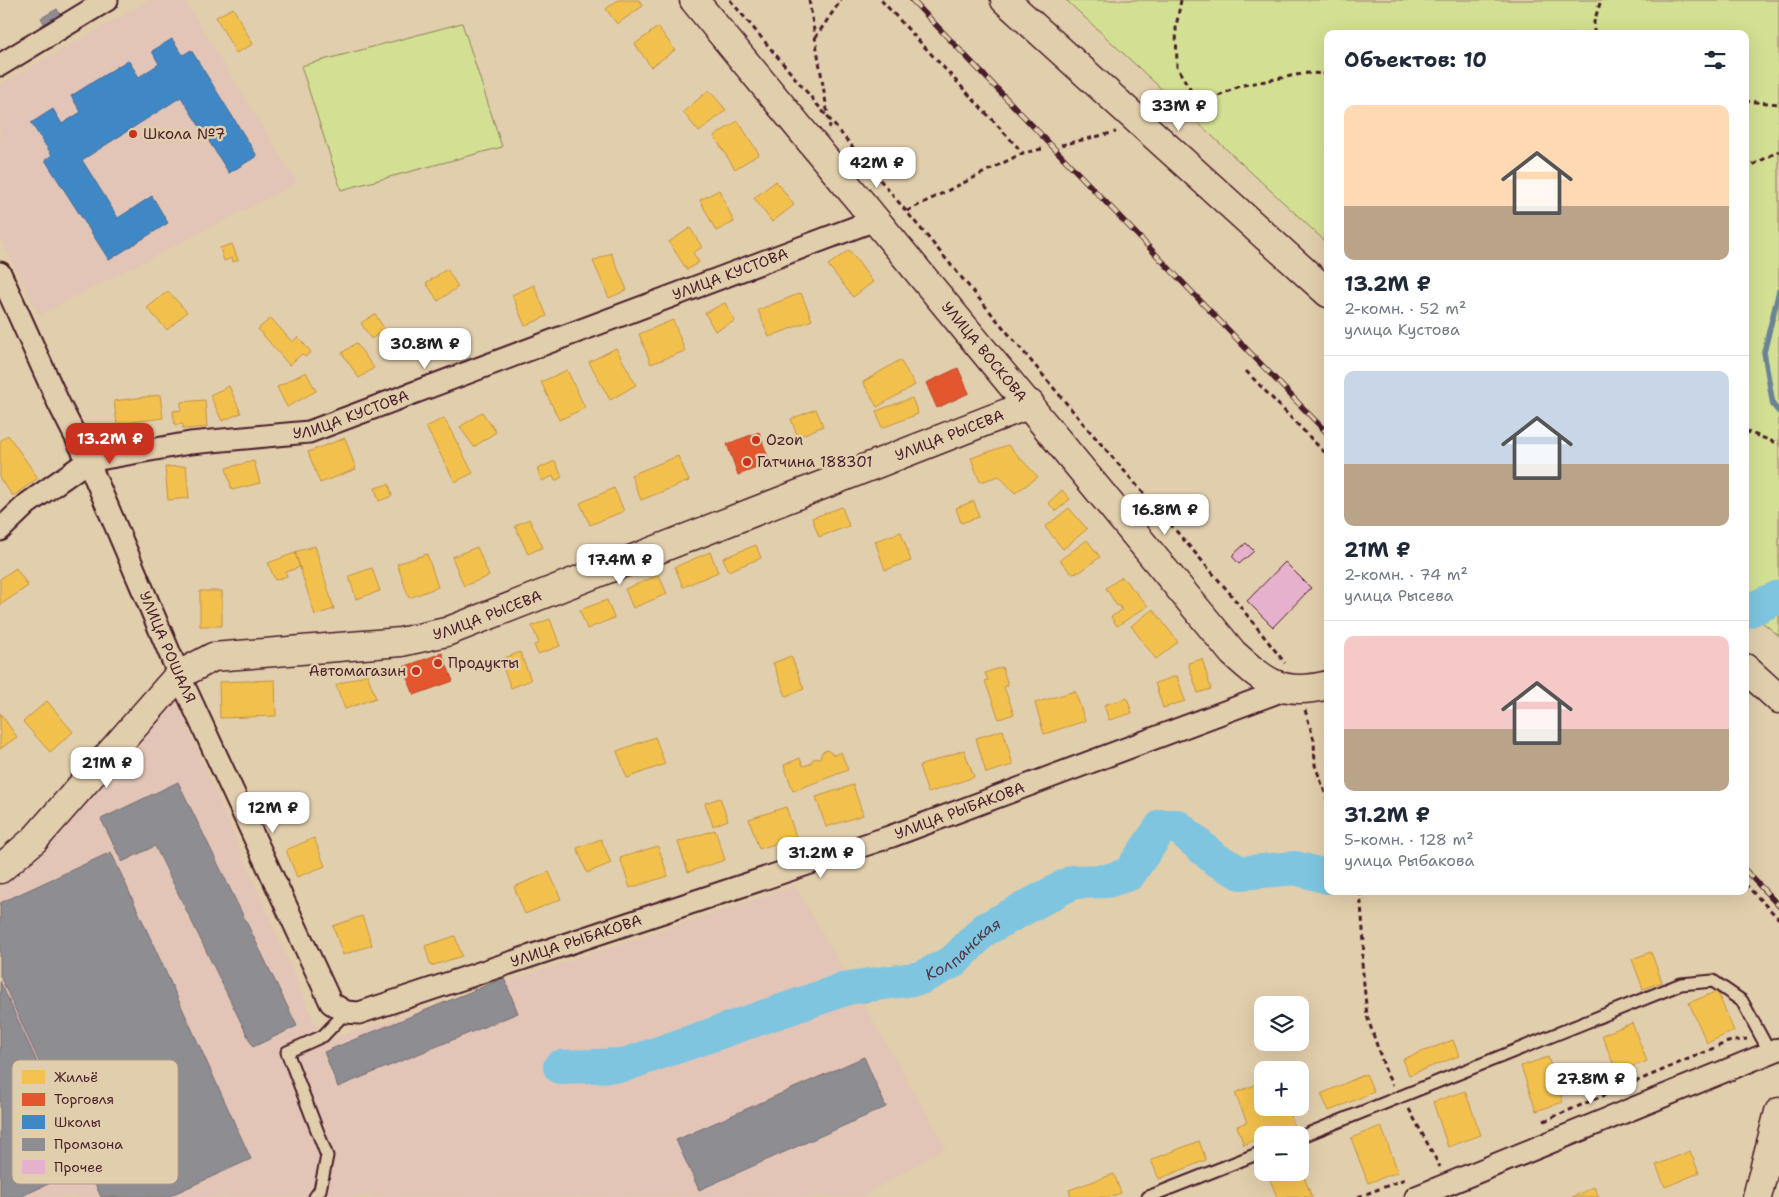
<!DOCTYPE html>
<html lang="ru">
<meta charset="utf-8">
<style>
:root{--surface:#fff;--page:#f6f6f7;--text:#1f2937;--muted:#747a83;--line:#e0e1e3;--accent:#c8321e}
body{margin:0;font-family:"Shantell Sans",sans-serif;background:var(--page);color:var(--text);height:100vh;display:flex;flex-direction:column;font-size:19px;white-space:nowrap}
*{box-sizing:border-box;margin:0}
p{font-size:16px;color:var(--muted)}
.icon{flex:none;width:28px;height:28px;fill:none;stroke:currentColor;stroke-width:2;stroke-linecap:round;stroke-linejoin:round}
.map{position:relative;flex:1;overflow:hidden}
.details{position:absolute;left:1324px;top:30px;width:425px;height:865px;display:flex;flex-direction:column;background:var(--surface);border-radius:10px;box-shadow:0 5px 20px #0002}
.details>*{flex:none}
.buttons{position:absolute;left:1254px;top:996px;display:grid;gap:10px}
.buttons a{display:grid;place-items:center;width:55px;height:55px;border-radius:10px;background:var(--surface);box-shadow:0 5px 20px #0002;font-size:25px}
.price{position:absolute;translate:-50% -42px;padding:0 11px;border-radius:10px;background:#fff;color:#222;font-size:16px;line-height:32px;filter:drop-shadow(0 1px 2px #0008)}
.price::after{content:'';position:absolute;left:50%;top:30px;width:15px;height:11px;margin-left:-8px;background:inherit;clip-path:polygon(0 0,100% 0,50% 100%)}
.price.selected{background:var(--accent);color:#fff}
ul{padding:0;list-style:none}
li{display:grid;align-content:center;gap:10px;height:265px;padding:0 20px}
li+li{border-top:1px solid var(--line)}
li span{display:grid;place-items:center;height:155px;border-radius:10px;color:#555}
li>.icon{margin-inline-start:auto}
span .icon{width:90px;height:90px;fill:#fffc;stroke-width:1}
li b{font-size:21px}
h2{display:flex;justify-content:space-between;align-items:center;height:60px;padding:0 20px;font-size:21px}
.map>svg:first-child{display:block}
.built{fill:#e2c5b6}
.green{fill:#d3df92;stroke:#8e7f5e}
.homes{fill:#f2c14e;stroke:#c09044}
.shops{fill:#e4572e;stroke:#b6462d}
.schools{fill:#3f88c5;stroke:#426897}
.industry{fill:#8d8d92;stroke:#796c73}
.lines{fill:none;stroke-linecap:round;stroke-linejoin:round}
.stream{stroke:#6a8398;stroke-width:5.5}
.river{stroke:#7fc5e0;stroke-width:34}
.building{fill:#e5b1cc;stroke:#4a1f2b}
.lane-casing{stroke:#4a1f2b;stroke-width:15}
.street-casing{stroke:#4a1f2b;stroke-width:25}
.secondary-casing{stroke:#4a1f2b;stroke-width:31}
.path{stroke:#4a1f2b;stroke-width:3;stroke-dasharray:5 4;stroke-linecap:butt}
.lane{stroke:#e1ceac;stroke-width:11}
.street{stroke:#e1ceac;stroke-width:21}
.secondary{stroke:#e1ceac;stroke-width:28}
.rail-casing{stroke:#4a1f2b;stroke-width:5.5}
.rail{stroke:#e1ceac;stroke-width:4;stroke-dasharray:11;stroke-linecap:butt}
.poi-dot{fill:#c8321e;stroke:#e1ceac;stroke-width:2}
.labels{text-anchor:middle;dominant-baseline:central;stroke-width:5;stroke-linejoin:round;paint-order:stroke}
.poi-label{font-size:15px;fill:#4a1f2b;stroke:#e1ceac;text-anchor:start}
.street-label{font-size:15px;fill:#4a1f2b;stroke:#e1ceac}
.water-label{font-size:16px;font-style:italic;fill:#523846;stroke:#e1ceac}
.key{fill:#e1ceac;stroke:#b49a85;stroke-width:1}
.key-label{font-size:14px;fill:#4a1f2b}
</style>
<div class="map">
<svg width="1779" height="1197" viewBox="0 0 1779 1197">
<rect width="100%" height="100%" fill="#e1ceac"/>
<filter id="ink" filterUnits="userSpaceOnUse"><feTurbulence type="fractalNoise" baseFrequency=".02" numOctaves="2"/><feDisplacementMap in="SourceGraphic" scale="10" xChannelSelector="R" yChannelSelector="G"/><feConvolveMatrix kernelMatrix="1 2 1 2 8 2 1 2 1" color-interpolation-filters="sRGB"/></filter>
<g filter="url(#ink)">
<path class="built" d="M150 0H184L297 183 39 315 0 237V84Z
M176 700 323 1042 795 886 946 1148 861 1197H0V888L44 850Z"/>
<path class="green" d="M1066 0H1779V636L1745 608V34H1328L1327 243Z
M462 23 502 147 341 190 301 66Z"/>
<path class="homes" d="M618 0H639L643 6 617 24 606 9Z
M233 8 253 44 236 53 216 17Z
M658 27 675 50 651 67 635 44Z
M709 90 726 110 699 132 683 112Z
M738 121 759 154 735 169 714 136Z
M776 181 794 205 772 222 754 198Z
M719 190 734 222 716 231 700 200Z
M690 228 702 247 693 253 699 262 687 270 669 242Z
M232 244 238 260 233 262 232 258 224 261 220 248Z
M849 250 873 282 853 297 828 265Z
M611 253 627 290 609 298 593 261Z
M447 269 458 287 438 301 426 283Z
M534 285 547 316 525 326 512 295Z
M168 291 187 312 167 330 147 308Z
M801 293 812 320 769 337 758 310Z
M725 303 735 321 715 331 705 313Z
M375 314 385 330 371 339 361 323Z
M271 318 292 342 298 337 311 352 305 357 302 354 289 365 258 329Z
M673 320 685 351 651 364 639 334Z
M356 343 374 368 359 378 342 353Z
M616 348 636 385 610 400 589 362Z
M900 360 915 385 877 407 863 382Z
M567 370 585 408 559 420 541 382Z
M306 372 316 391 287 407 277 387Z
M229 386 241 413 222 421 210 395Z
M160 395 163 418 117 424 114 401Z
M912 398 918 414 882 428 876 411Z
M205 400 207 427 183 429V424L175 425 173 411 181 410V402Z
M816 409 823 426 798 437 791 419Z
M482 412 496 432 474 447 460 427Z
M444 418 473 473 455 482 426 427Z
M8 435 38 478 13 496 0 479V441Z
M345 438 356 469 320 483 308 452Z
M1008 445 1038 477 1015 493 999 476 980 482 971 458Z
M678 456 689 481 641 500 631 475Z
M254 461 260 483 232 490 226 468Z
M555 461 562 477 555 481 553 476 542 481 537 469Z
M186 466 189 498 168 500 165 467Z
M389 484 392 496 379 501 375 488Z
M614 488 624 511 590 525 580 503Z
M1062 490 1070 499 1056 511 1048 503Z
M974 501 979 517 961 523 956 508Z
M842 507 849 526 819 537 812 518Z
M1069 508 1087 529 1063 549 1045 527Z
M529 519 543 547 528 554 515 526Z
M901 532 911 561 885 570 875 541Z
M1087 540 1100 557 1080 572 1071 573 1060 560Z
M756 545 761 558 728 571 723 558Z
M315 546 334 609 315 615 295 552Z
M477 547 489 576 464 586 452 557Z
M710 552 718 572 683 587 675 567Z
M295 553 300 567 286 572 287 576 275 580 268 563Z
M427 554 438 587 409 598 397 564Z
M16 568 28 586 0 605V579Z
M372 568 380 591 356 599 349 576Z
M659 575 667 594 633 608 625 589Z
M1122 577 1148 606 1117 626 1111 617 1122 610 1119 605 1117 606 1106 588Z
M200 591H222V626H200Z
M607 600 614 618 587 629 580 610Z
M1153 609 1178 642 1156 659 1131 626Z
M550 619 560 646 538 654 534 645 539 643 532 626Z
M520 652 531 680 511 688 500 660Z
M791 656 804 689 786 696 773 663Z
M1202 659 1211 689 1198 693 1188 663Z
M1002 667 1008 685 1004 687 1014 714 999 719 985 681 988 680 985 673Z
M367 674 376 698 345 709 336 685Z
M1177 676 1185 701 1163 708 1155 683Z
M275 680 276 716 220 718 219 682Z
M1075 691 1085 721 1044 734 1035 703Z
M1127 698 1132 713 1109 720 1104 705Z
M47 701 73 732 50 752 23 722Z
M0 713 17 737 0 749Z
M1003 730 1013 765 986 773 976 738Z
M655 737 665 764 627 778 617 751Z
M827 750 834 755 841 752 848 770 793 791 784 765 800 758 803 766 810 764 813 759 820 758 822 752Z
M964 750 974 777 928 793 919 766Z
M853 785 863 815 826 827 816 797Z
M720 798 728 820 713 826 705 803Z
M786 807 796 837 759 849 749 819Z
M715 830 725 860 688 872 678 842Z
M314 838 325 866 297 877 286 850Z
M601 839 611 863 587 873 577 848Z
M658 846 668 876 630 888 620 858Z
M549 872 561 899 525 914 514 887Z
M362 916 372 945 343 955 333 926Z
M455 936 462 956 431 966 425 946Z
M1651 952 1662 982 1643 989 1632 959Z
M1717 991 1734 1031 1707 1043 1689 1003Z
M1632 1023 1647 1061 1617 1073 1602 1035Z
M1453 1040 1459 1056 1409 1075 1403 1059Z
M1548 1057 1563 1102 1536 1111 1521 1066Z
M1366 1074 1374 1092 1329 1111 1321 1094Z
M1262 1082V1108H1287L1294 1125 1262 1135V1137L1244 1145 1237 1126 1247 1122 1235 1093Z
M1465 1091 1481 1135 1448 1147 1433 1102Z
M1381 1126 1398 1172 1368 1183 1351 1138Z
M1199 1141 1206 1160 1159 1179 1151 1160Z
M1690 1151 1699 1173 1665 1187 1656 1165Z
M1300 1167 1312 1197H1277L1267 1172H1300Z
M1114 1174 1121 1193 1110 1197H1071L1069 1190Z
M1594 1187 1599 1197H1572Z"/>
<path class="shops" d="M958 368 969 393 937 408 926 383Z
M759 432 770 463 738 475 727 444Z
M442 653 453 681 414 695 403 667Z"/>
<path class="schools" d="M172 39 183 55 191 50 257 156 229 173 181 97 82 160 118 218 152 196 168 223 109 260 45 160 52 155 31 123 53 109 62 124 81 112 71 96 128 60 139 77 159 64 152 51Z"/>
<path class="industry" d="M57 9 64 21 48 30 41 18Z
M178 782 297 1026 253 1047 155 846 122 862 101 819Z
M111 852 251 1159 167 1197H101L0 976V903Z
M504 978 518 1013 338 1087 324 1052Z
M0 981 85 1167 20 1197H0Z
M864 1057 886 1107 699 1190 676 1140Z"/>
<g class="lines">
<path class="stream" d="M1779 291 1764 352 1773 405 1779 412
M1768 602 1779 604"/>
<g class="river">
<path d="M1745 612 1779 597"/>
<path id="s1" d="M560 1067 624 1065 848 988 921 978 954 961 984 930 1073 882 1107 881 1129 874 1162 826H1177L1215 859 1241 873 1295 868 1328 877"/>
</g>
</g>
<path class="building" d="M1246 543 1254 551 1239 564 1232 556Z
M1285 562 1311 588 1273 627 1247 601Z"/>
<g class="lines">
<g class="lane-casing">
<path id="lane" d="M1300 1137 1681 984 1713 981 1742 1001 1769 1051
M315 1197 320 1190 327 1156 287 1052 323 1036 346 1012
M1148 1197 1262 1152"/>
</g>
<g class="street-casing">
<g id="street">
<path d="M0 65 107 0"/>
<path id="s2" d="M0 273 59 404 88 461 179 675 331 1003 346 1012 359 1013 892 836 1286 689"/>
<path id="s3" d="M0 530 27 504 88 461 190 443 309 432 875 220"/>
<path d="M1416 1197 1779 1049"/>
</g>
</g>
<g class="secondary-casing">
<g id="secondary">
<path id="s4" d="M694 0 1233 653C1265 682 1282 697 1328 685"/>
<path d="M1005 0 1328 293"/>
<path d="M1745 668 1779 699"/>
<path id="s5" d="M0 869 35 839 179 675 213 657 401 642 446 632 1030 404"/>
<path d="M1757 1197 1779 1112"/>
</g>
</g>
<path class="path" d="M730 0 1082 422 1228 591 1285 663
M809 0 830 128
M881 0 1023 153
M1181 0 1176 27 1177 67 1200 106
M1594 34V22L1601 0
M815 38 841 0
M1745 101 1779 104
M1170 120 1239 86 1307 73 1328 74
M1061 145 1116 132
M1745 169 1779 151
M907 211 1023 153 1042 149
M1246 371 1328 456
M1745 431 1779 444
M1305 710 1314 740 1315 765 1328 801
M1745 884 1779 919
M1360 891 1364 943 1362 963 1367 1016 1387 1075 1393 1085
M1409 1109 1440 1167
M1544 1121 1728 1042 1747 1039
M1358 1197 1405 1179"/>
<use href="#lane" class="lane"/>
<use href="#street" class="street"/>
<use href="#secondary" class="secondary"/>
<g class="rail-casing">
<path id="rail" d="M912 0 1328 434
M1745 870 1779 906"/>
</g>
<use href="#rail" class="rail"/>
</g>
</g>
<g class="poi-dot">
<circle cx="133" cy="134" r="5"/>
<circle cx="756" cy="440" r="5"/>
<circle cx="747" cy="462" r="5"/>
<circle cx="438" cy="663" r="5"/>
<circle cx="416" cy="671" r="5"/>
</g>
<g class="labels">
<g class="poi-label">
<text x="143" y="134">Школа №7</text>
<text x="766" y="440">Ozon</text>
<text x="757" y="462">Гатчина 188301</text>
<text x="448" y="663">Продукты</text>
<text x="406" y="671" text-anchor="end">Автомагазин</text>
</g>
<g class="street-label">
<text stroke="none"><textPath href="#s3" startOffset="785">УЛИЦА КУСТОВА</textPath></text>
<text stroke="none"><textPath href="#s4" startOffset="456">УЛИЦА ВОСКОВА</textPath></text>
<text stroke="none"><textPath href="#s3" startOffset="380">УЛИЦА КУСТОВА</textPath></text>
<text stroke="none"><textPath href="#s5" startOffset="1078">УЛИЦА РЫСЕВА</textPath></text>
<text stroke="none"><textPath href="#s5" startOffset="582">УЛИЦА РЫСЕВА</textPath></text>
<text stroke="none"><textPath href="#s2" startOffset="410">УЛИЦА РОШАЛЯ</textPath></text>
<text stroke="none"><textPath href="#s2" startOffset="1466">УЛИЦА РЫБАКОВА</textPath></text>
<text stroke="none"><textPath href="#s2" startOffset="1061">УЛИЦА РЫБАКОВА</textPath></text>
</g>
<g class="water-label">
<text stroke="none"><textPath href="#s1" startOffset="426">Колпанская</textPath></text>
</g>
</g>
<rect x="12" y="1060" width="166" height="124" rx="8" class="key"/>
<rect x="22" y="1070" width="23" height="14" fill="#f2c14e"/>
<rect x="22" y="1093" width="23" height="13" fill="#e4572e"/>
<rect x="22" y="1115" width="23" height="14" fill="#3f88c5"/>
<rect x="22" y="1138" width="23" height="13" fill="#8d8d92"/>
<rect x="22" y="1160" width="23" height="14" fill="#e5b1cc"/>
<g class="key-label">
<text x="54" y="1082">Жильё</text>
<text x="54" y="1104">Торговля</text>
<text x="54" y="1127">Школы</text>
<text x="54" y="1149">Промзона</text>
<text x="54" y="1172">Прочее</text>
</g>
</svg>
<div class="buttons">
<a><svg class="icon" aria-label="layers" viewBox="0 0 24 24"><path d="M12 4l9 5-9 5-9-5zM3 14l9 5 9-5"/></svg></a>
<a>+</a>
<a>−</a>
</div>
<b class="price" style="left:1179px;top:132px">33M ₽</b>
<b class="price" style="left:877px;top:189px">42M ₽</b>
<b class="price" style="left:425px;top:370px">30.8M ₽</b>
<b class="price selected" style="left:110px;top:465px">13.2M ₽</b>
<b class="price" style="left:1165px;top:536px">16.8M ₽</b>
<b class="price" style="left:620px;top:586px">17.4M ₽</b>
<b class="price" style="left:107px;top:789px">21M ₽</b>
<b class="price" style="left:273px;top:834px">12M ₽</b>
<b class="price" style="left:821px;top:879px">31.2M ₽</b>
<b class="price" style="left:1591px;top:1105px">27.8M ₽</b>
<section class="details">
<h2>Объектов: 10<svg class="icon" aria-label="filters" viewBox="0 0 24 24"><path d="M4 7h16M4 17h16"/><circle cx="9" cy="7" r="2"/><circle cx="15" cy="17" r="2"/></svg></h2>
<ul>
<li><span style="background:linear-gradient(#ffd9b3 65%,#b9a48a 0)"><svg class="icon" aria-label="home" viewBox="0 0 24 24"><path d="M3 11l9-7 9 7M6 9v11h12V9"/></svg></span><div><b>13.2M ₽</b><p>2-комн. · 52 m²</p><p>улица Кустова</p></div></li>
<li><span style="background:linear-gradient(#c9d6e8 60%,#b9a48a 0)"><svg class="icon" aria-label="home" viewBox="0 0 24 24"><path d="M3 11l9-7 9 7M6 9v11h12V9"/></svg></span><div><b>21M ₽</b><p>2-комн. · 74 m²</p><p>улица Рысева</p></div></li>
<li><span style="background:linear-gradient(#f6c9c9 60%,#b9a48a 0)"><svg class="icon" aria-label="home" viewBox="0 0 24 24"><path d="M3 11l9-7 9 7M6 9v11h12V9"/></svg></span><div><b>31.2M ₽</b><p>5-комн. · 128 m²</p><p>улица Рыбакова</p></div></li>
</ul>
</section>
</div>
